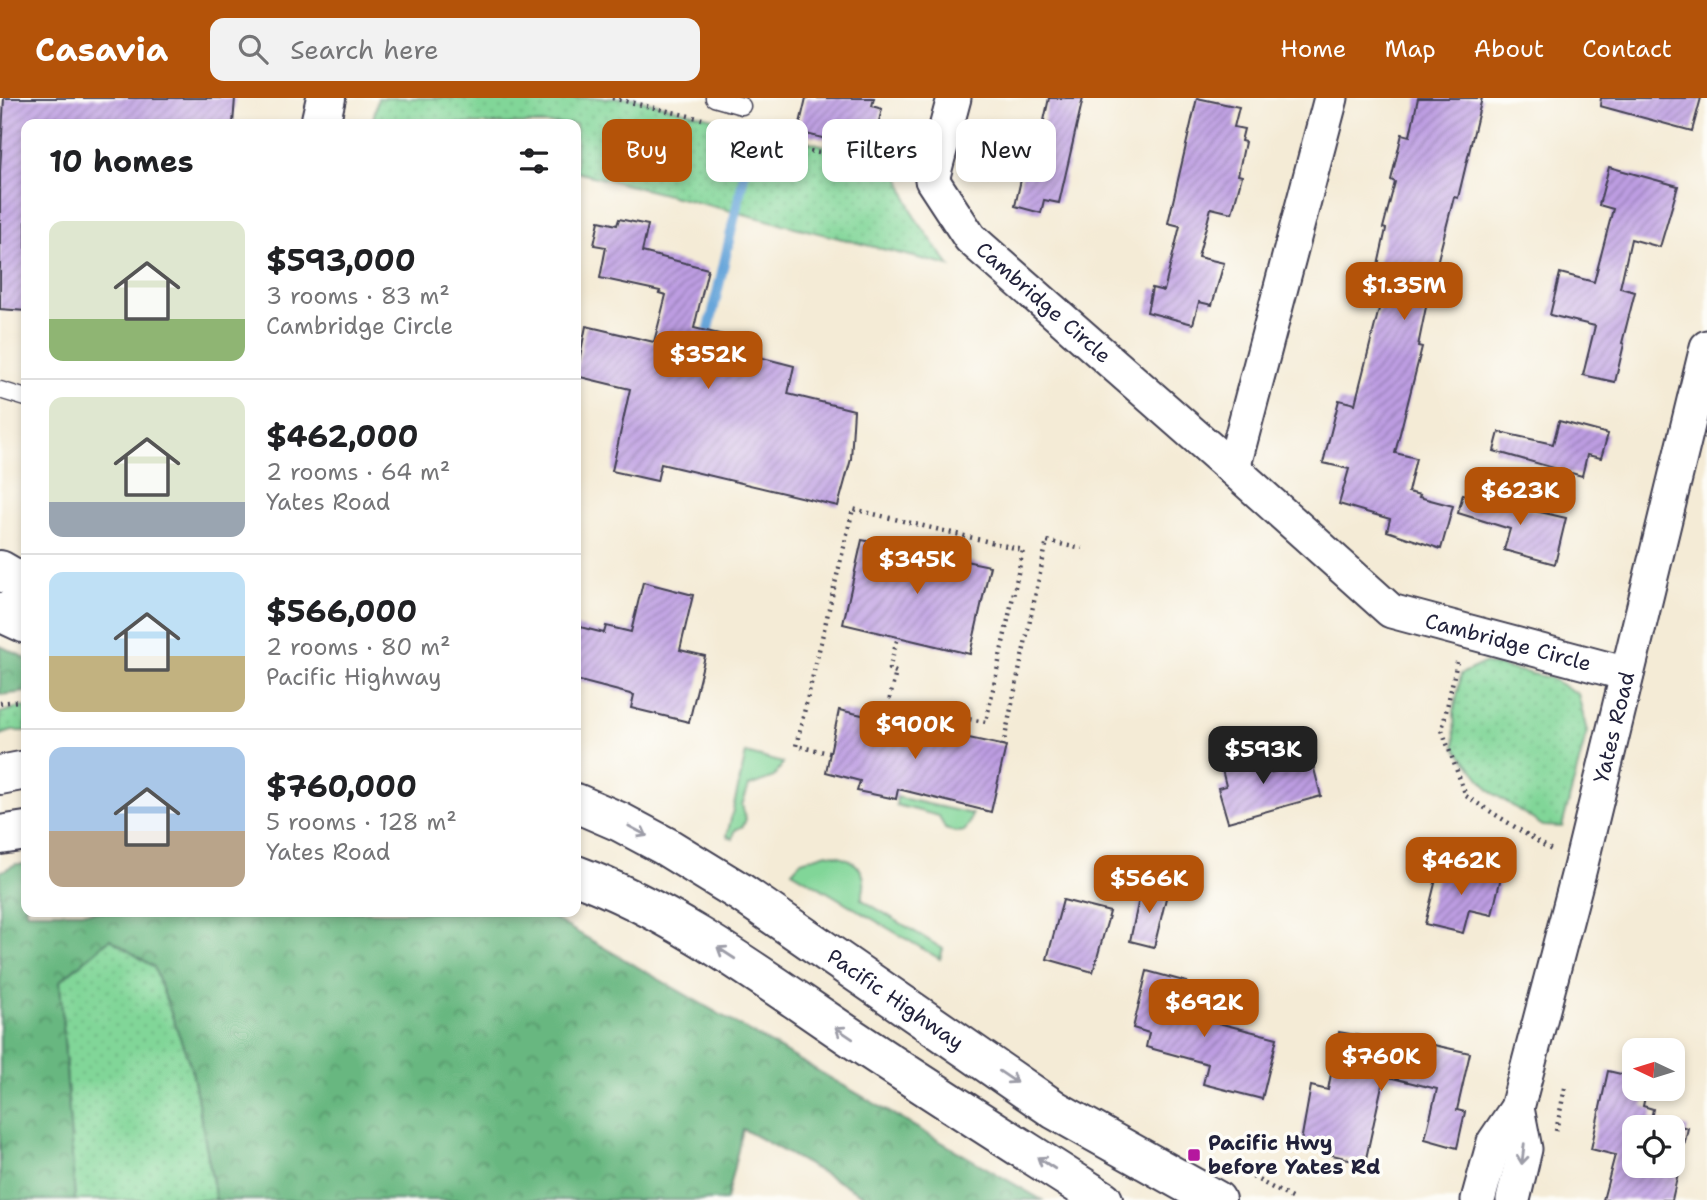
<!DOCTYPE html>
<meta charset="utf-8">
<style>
:root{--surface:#fff;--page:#f2f2f2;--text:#202124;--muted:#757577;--line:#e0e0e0;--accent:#b45309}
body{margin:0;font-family:"Shantell Sans",sans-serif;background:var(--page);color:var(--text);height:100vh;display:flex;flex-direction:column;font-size:26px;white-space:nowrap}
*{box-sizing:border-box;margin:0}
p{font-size:23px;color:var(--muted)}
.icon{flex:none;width:38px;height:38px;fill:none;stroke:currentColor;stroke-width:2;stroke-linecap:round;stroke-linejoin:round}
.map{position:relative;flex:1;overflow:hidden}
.panel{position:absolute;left:21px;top:21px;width:560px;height:798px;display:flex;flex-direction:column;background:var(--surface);border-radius:14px;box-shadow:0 4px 10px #0003}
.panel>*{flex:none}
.banner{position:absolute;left:602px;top:21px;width:665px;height:63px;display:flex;gap:14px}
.needle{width:46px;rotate:274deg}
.tools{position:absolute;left:1622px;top:940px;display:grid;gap:14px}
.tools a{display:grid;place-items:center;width:63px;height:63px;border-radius:14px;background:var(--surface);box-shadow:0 4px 10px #0003;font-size:35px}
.price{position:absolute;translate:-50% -60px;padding:0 16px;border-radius:14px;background:var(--accent);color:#fff;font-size:23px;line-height:46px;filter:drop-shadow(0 2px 4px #0008)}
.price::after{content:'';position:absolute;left:50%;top:42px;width:21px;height:16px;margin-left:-10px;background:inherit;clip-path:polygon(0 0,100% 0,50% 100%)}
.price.on{background:#222;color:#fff}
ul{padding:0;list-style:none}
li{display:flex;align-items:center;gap:21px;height:175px;padding:0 28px}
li+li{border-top:2px solid var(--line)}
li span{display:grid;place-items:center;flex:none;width:196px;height:140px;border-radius:14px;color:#555}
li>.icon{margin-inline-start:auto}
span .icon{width:84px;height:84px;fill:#fffc;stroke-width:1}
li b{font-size:30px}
h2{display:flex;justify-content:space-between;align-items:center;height:84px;padding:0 28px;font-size:30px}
.chip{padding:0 24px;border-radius:14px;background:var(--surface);box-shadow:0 4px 10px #0003;font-size:24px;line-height:63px}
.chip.on{background:var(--accent);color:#fff}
header{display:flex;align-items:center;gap:42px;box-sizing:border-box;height:98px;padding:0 35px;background:var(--accent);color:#fff}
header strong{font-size:33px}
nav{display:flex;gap:38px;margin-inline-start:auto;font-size:24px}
.search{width:490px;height:63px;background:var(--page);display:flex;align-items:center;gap:18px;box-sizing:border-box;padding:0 24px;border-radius:14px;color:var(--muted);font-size:26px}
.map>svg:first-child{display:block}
.grass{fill:url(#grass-dots);stroke:#527c6a;stroke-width:2}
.forest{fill:url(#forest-crowns);stroke:#456c5e;stroke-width:2}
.garden{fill:#81d698;stroke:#527c6a;stroke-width:2}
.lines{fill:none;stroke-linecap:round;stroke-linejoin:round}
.stream{stroke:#68a6da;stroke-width:10}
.building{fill:url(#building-hatch);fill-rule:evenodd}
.service-casing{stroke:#424052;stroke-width:19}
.minor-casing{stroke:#424052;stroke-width:37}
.tertiary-casing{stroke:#424052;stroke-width:42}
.primary-casing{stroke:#424052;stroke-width:42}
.path{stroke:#424052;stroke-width:4.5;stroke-dasharray:2 5;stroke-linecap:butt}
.service{stroke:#fff;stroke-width:16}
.minor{stroke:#fff;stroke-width:33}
.tertiary{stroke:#fff;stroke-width:38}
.primary{stroke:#fff;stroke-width:38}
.oneway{stroke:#9c9ca7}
.poi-dot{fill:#b5179e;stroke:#fdfcf7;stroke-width:2.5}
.labels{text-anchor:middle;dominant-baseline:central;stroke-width:7;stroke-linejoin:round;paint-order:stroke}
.street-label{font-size:21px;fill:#22223b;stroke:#fdfcf7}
.poi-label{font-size:21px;font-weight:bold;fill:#22223b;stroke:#fdfcf7;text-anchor:start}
</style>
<header>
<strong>Casavia</strong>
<div class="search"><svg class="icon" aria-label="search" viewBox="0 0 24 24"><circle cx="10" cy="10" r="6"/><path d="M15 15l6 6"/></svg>Search here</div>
<nav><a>Home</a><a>Map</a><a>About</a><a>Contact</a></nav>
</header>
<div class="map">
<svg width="1707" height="1102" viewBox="0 0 1707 1102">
<defs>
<pattern id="grass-dots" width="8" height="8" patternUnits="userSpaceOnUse" patternTransform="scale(1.75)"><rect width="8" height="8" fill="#81d698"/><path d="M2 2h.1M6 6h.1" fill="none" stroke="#6fb784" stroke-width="1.8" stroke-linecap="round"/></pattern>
<pattern id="forest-crowns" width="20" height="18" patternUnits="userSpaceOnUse" patternTransform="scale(1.75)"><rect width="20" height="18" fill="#68b780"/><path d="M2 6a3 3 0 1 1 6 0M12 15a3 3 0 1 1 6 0" fill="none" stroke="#55946a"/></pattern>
<pattern id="building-hatch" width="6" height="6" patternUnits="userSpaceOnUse" patternTransform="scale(1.75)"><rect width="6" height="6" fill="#bd9de2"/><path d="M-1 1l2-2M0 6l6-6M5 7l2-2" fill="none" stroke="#9980b8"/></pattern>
</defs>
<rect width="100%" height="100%" fill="#fdfcf7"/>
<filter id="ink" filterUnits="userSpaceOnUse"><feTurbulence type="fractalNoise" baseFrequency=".0143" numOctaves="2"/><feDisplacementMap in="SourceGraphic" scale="14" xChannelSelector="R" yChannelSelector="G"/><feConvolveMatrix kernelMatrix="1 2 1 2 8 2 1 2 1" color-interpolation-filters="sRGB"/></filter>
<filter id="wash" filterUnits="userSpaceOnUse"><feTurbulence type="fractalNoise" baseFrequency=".00686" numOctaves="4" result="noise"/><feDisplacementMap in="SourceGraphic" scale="28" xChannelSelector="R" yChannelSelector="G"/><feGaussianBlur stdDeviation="1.57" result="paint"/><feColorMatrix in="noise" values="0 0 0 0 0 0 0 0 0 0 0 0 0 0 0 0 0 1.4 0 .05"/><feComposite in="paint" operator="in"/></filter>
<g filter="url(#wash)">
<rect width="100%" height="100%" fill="#f4ebd6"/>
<path class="grass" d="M378 0H633L894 65 914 118 950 168 576 74V26H372Z
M1484 565 1550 580 1578 596 1587 634 1562 729 1543 728 1490 693 1455 649 1454 614 1461 576Z
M26 609V633H12L0 637V615L15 610Z
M110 841 154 869 192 972 216 1102H75L60 883Z"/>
<path class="forest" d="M0 548 26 560V594L0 597Z
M16 766H26V814H542L1042 1102H872L743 1031 726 1102H216L192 972 154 869 110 841 60 883 75 1102H0V774Z"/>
<path class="garden" d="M746 655 783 665 774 679 749 688 742 707 746 721 743 728 735 732 733 741 727 738Z
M897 699 972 716C968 735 964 737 945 731L939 718 896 707Z
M827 755C854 760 872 772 861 801L943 851 940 861 792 773 801 763Z"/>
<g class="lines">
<path class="stream" d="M706 244 751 47"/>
</g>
<g id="blocks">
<path class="building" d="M4 0H235L233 26H26V213L0 211V73Z
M806 0H874L872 8 882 11 872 52 798 34Z
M1049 0H1083L1059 105 1044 102 1041 115 1015 108 1032 33 1041 36Z
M1197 0 1239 9 1234 29 1244 31 1241 43 1245 44 1238 77 1242 78 1232 115 1211 110 1198 159 1224 165 1212 207 1199 204 1193 226 1147 214 1152 190 1164 193 1180 128 1168 125Z
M1418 0H1482L1458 100 1454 99 1427 204 1418 248 1422 249 1395 355 1416 360 1408 394 1420 397 1419 399 1453 408 1441 451 1387 433 1390 421 1339 406 1349 371 1323 365 1339 302 1355 306 1380 207 1370 204 1386 131 1383 130 1395 84 1391 82 1402 36 1410 38Z
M1601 0H1701L1692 33 1600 8Z
M1609 69 1678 88 1660 149 1631 141 1620 190 1635 194 1622 245 1624 246 1615 284 1583 277 1595 228 1550 217 1560 175 1594 184 1613 111 1599 107Z
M619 121 648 127 642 154 708 171 694 230 736 240 735 253 794 268 788 296 854 312 851 361 838 408 661 366 657 383 612 373 630 291 576 278 586 228 654 244 666 197 659 195 660 193 600 180 606 149 594 147 599 123 617 127Z
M1559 323 1608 336 1601 360 1587 357 1582 378 1494 353 1499 334 1553 346Z
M1463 396 1566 420 1555 466 1504 452 1510 431 1458 415Z
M862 442 990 468 970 556 843 526Z
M643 484 693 497 680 552 705 558 689 624 631 610 634 597 576 582V528L604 535 606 528 631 534Z
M839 612 1006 648 991 714 898 691 896 701 857 693 860 683 826 674Z
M1255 649 1262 677 1312 663 1321 698 1228 724 1218 690 1226 688 1219 659Z
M1440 765 1501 779 1492 817 1469 812 1463 835 1425 826Z
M1142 787 1168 792 1154 849 1130 843Z
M1063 802 1110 814 1093 874 1047 861Z
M1147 873 1187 884 1179 915 1277 940 1262 1001 1203 986 1208 966 1146 949 1149 935 1133 930Z
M1339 934 1410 947 1411 942 1470 955 1457 1012 1465 1014 1457 1050 1425 1041 1437 991 1384 978 1365 1065 1300 1049 1311 988 1328 992Z
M1608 973 1634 979V990H1647L1643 1008 1653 1011 1651 1021 1688 1030 1672 1102H1603L1615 1057 1591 1051ZM1634 1029H1673V1068H1634Z"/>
</g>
</g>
<g filter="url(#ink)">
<use href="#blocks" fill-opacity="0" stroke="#424052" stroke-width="2"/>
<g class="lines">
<g class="service-casing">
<path id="service" d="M714 0 742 8
M0 292 26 300"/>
</g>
<g class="minor-casing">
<g id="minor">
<path id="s1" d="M954 0 932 82 970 140 1233 371 1391 513 1627 576"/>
<path d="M1233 371 1331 0"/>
<path id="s2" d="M1478 1102 1494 1044 1517 1010 1580 770 1707 249"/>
<path d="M1513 1102 1525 1051 1517 1010"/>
</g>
</g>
<g class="tertiary-casing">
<path id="tertiary" d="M320 26 326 0
M0 472 26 487
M0 514 26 526"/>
</g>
<g class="primary-casing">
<g id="primary">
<path d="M0 677 26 672"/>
<path id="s3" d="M576 705 620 724 665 748 740 794 1055 1012 1216 1102"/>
<path d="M0 737 26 733"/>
<path d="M576 777C675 814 762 879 849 938 933 994 1018 1048 1103 1102"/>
</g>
</g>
<path class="path" d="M612 0 702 21
M744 32 769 44 901 73
M1457 564 1442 632 1466 698 1553 753
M0 605 26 602
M888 608 896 574 889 571 898 539
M1003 648 1047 443 1082 451
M830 655 796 648 853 411 1023 452 986 624 888 608 885 623
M1556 1033 1565 990
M1234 1069 1295 1102"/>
<use href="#service" class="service"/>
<use href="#minor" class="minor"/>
<use href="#tertiary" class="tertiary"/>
<use href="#primary" class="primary"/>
</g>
<defs><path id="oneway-shaft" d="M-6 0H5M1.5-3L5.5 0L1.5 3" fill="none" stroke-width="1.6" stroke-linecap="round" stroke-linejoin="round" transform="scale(1.75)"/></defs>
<g class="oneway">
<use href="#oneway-shaft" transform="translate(638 733) rotate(28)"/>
<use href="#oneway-shaft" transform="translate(726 855) rotate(-147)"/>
<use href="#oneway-shaft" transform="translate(844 935) rotate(-146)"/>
<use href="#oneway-shaft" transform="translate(1008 979) rotate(34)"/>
<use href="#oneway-shaft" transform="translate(1523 1056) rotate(97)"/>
<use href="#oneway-shaft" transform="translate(1046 1065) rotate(-147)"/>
</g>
</g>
<rect class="poi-dot" x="1187" y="1050" width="14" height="14" rx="3.5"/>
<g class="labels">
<g class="street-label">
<text stroke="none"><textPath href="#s1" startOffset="252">Cambridge Circle</textPath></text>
<text stroke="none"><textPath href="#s1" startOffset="838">Cambridge Circle</textPath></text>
<text stroke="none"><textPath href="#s2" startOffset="494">Yates Road</textPath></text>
<text stroke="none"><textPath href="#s3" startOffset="376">Pacific Highway</textPath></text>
</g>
<g class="poi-label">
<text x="1208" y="1045">Pacific Hwy<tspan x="1208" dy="24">before Yates Rd</tspan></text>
</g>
</g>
</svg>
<div class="tools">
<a><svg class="needle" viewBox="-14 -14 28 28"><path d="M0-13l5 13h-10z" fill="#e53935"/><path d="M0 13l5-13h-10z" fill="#757577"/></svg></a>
<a><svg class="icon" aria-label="locate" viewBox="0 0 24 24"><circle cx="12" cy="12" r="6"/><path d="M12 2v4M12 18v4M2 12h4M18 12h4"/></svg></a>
</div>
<b class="price" style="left:1404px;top:224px">$1.35M</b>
<b class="price" style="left:708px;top:293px">$352K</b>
<b class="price" style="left:1520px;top:429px">$623K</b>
<b class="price" style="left:917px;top:498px">$345K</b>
<b class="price" style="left:915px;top:663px">$900K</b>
<b class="price on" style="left:1263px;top:688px">$593K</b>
<b class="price" style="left:1461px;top:799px">$462K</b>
<b class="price" style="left:1149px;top:817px">$566K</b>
<b class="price" style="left:1204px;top:941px">$692K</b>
<b class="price" style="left:1381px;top:995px">$760K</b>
<div class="banner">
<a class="chip on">Buy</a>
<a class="chip">Rent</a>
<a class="chip">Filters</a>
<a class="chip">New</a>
</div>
<section class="panel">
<h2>10 homes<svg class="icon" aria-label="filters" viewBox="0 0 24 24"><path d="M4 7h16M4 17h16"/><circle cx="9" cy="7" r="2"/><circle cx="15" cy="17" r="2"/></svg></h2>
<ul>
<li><span style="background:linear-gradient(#dfe7d0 70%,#8fb573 0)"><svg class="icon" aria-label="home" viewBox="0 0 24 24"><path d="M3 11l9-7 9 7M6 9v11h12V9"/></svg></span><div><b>$593,000</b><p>3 rooms · 83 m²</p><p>Cambridge Circle</p></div></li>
<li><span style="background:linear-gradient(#dfe7d0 75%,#9aa5b1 0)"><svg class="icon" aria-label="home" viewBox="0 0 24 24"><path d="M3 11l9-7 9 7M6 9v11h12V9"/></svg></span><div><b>$462,000</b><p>2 rooms · 64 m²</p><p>Yates Road</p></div></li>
<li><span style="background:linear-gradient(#bfe0f5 60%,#c2b280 0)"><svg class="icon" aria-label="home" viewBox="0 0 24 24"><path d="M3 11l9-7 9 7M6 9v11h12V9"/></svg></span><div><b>$566,000</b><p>2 rooms · 80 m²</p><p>Pacific Highway</p></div></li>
<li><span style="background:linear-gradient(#a9c7e8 60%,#b9a48a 0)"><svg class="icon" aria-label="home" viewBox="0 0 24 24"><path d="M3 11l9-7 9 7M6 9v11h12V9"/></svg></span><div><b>$760,000</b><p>5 rooms · 128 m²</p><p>Yates Road</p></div></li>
</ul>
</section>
</div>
